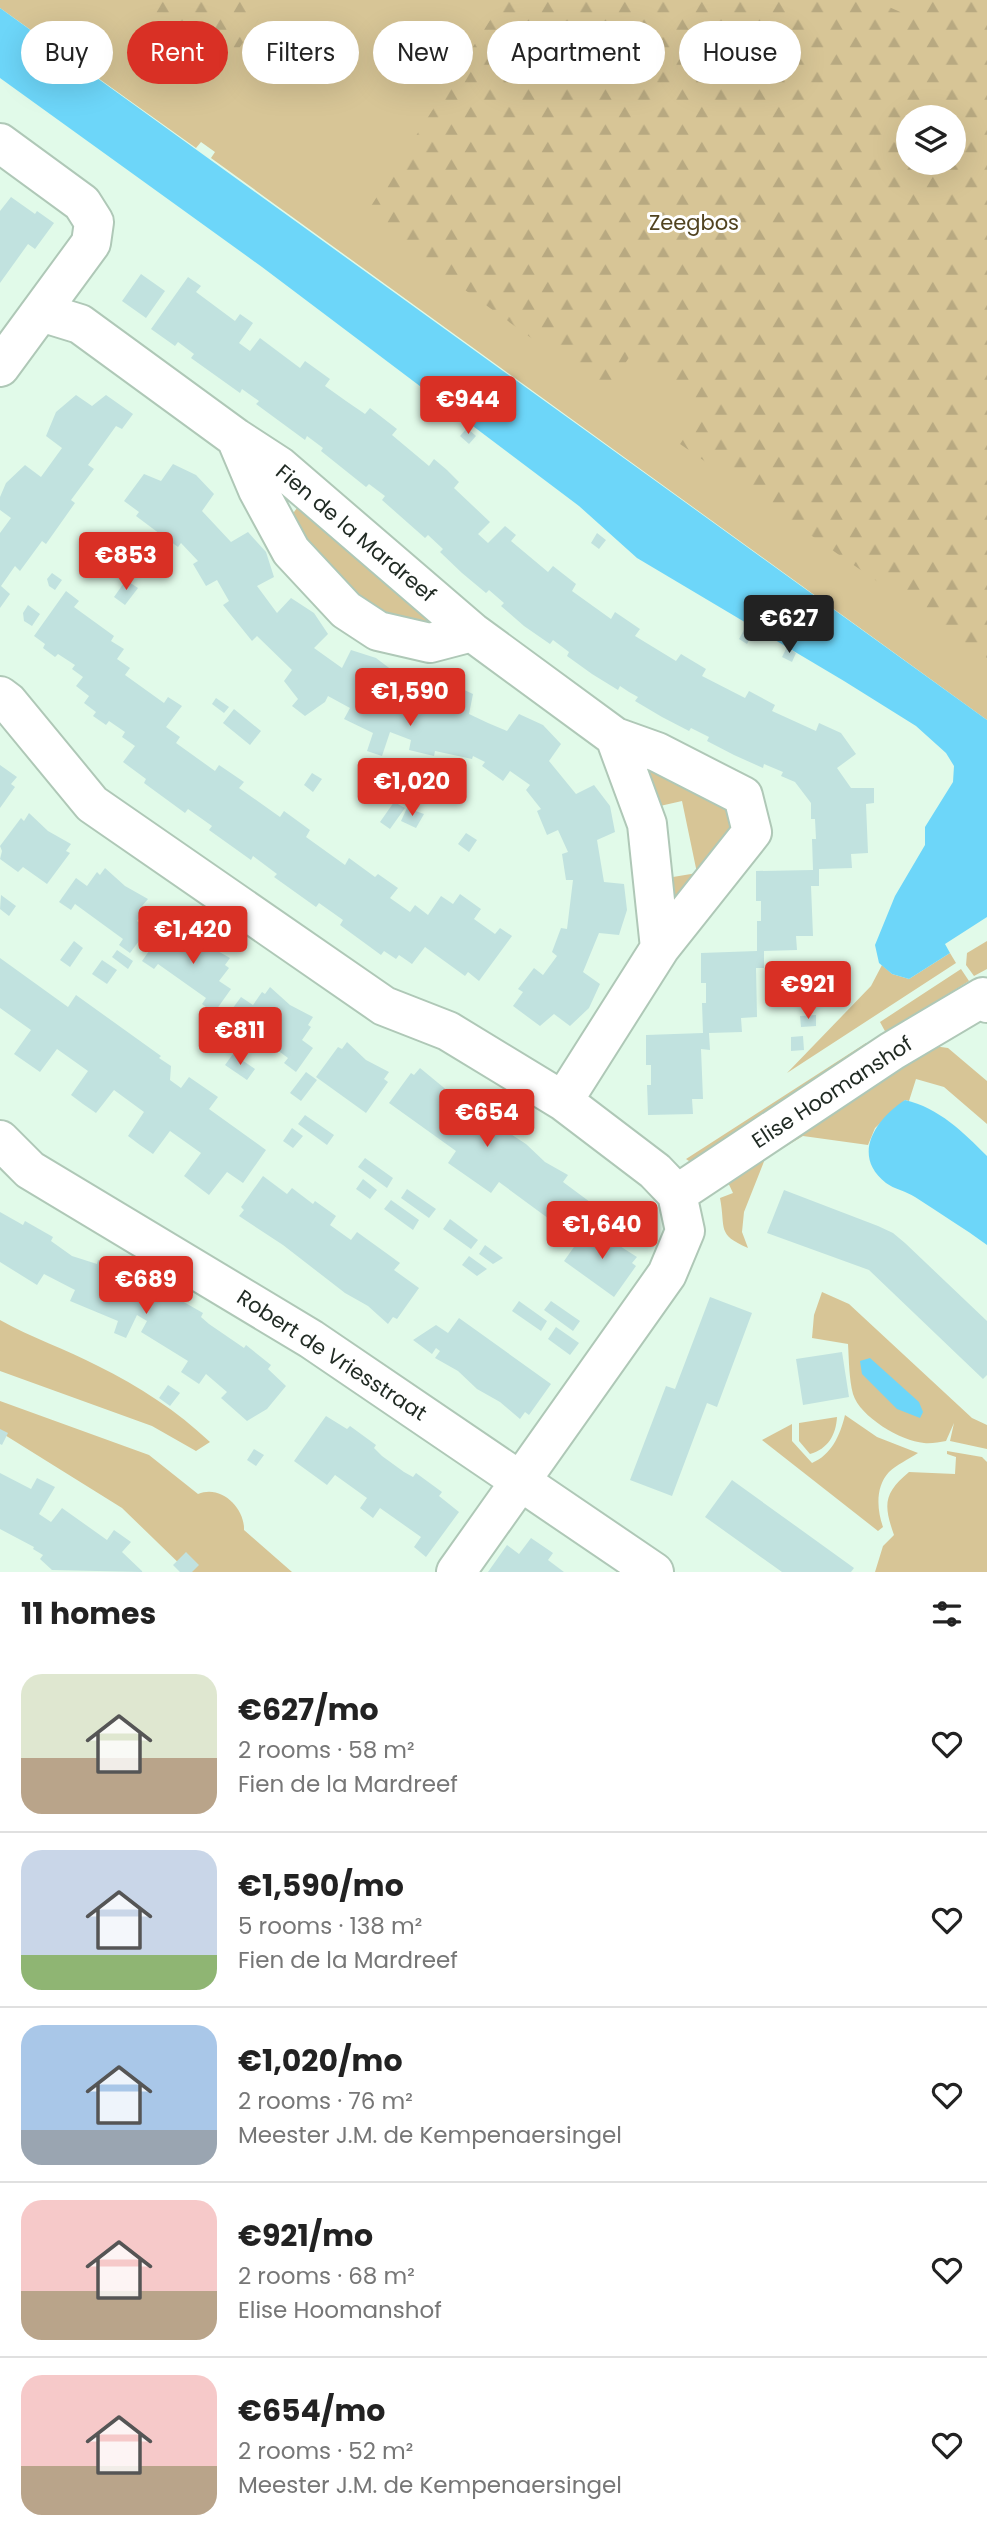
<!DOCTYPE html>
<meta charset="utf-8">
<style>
:root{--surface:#fff;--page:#f2f2f2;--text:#222;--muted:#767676;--line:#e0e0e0;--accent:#d93025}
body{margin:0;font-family:Poppins,sans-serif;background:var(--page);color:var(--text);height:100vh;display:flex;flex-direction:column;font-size:26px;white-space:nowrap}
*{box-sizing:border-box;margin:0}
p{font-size:23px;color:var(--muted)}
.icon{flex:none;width:38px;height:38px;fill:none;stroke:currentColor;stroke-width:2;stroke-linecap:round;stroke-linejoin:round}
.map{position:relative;height:1572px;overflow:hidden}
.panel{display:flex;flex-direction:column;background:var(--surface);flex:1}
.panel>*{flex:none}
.hud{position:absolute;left:21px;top:21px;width:945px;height:63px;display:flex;gap:14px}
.fabs{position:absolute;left:896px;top:105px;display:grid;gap:14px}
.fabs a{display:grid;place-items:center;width:70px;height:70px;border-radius:50%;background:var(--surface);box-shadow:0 7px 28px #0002;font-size:35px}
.price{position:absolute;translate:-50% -60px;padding:0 16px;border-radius:7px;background:var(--accent);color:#fff;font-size:23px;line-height:46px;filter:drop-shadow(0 2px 4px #0008)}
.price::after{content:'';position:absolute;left:50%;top:42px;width:21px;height:16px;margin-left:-10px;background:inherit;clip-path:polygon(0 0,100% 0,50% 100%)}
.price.on{background:#222;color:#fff}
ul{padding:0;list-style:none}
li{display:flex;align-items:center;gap:21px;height:175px;padding:0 21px}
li+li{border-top:2px solid var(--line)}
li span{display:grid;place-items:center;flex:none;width:196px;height:140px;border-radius:21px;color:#555}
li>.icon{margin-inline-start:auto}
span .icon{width:84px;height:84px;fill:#fffc;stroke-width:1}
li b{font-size:30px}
h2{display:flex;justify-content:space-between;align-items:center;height:84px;padding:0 21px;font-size:30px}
.tag{padding:0 24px;border-radius:32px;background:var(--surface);box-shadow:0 7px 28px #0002;font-size:24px;line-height:63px}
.tag.on{background:var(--accent);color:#fff}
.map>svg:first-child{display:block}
.green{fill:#d7c596;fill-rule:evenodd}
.forest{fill:url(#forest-firs);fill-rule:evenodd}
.water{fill:#6dd6f9}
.building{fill:#c1e2df}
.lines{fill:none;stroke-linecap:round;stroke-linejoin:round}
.minor-casing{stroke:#afc8b7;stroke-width:42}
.minor{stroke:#fff;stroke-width:38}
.labels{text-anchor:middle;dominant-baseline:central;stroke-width:6;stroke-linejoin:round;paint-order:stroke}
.park-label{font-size:21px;fill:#514320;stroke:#fff}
.street-label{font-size:21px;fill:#212b24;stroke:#fff}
</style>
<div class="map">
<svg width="987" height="1572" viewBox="0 0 987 1572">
<defs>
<pattern id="forest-firs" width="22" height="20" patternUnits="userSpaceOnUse" patternTransform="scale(1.75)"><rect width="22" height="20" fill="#d7c596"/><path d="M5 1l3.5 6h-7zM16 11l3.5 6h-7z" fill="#b8a981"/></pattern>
</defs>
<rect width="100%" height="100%" fill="#e1fae9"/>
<path class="green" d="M0 0H987V720L211 158 215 152 201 142 196 148 0 8ZM908 117H954V163H908Z
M297 508 431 622 435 628 375 614 306 544 291 516Z
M654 766 744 813 676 904 673 877 697 873 682 801 660 806C654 793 642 778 654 766Z
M987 941V969L974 976 966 965 967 953Z
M950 953 956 963 787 1073 871 986 882 965 892 974 909 979Z
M961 969 969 981 886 1033 880 1022Z
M866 1043 872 1053 698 1167 686 1159Z
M934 1046 948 1048 987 1081V1124L944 1087 916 1079 909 1101 905 1100 875 1128 868 1145 803 1136 765 1159 744 1212 742 1232 748 1248C716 1234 726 1229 720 1198L733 1193 724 1174Z
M822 1292 849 1304 972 1418 987 1425V1449L950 1441 954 1423 946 1441C939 1442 931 1444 924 1443 901 1441 860 1417 853 1394 849 1379 849 1360 848 1344L812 1338 814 1315Z
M0 1320C32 1338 66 1349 98 1366 139 1386 177 1411 210 1442L196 1451 152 1426 0 1371Z
M0 1401 149 1455 198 1494C221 1484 245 1508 244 1530L292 1572H188L122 1508 0 1432Z
M845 1415 877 1437 918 1453C909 1459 896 1465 889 1472 875 1487 877 1510 883 1527L878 1531 762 1440 792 1424V1441L812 1463C831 1455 840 1436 845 1415Z
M837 1417C836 1435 828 1449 810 1454L799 1441V1423Z
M947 1451 982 1457 987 1462V1572H875L883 1546 894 1535C883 1504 884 1493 909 1472L955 1474 956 1457 947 1454Z"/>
<path class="forest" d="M138 0H272L229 63Z
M503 0H886L889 7 914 18 928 0H987V658L680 444 706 406 657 377 632 353 606 392 364 217ZM954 117V163H908V117Z"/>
<path class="water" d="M0 8 987 720V917L945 944 950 953 909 979 892 974 879 963 875 945 895 896 925 845V827L953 782 954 766 946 753 916 726 844 681 637 558 579 506 262 267 0 78Z
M905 1100C939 1108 963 1132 987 1156V1245C964 1228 939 1213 915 1197 906 1191 894 1189 886 1183 850 1155 877 1118 905 1100Z
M870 1358 919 1402 923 1412 920 1418 897 1409 862 1374 860 1361Z"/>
<path class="building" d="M11 197 35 214 37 211 54 223 35 249 28 244 0 283V211Z
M141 274 165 291 146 318 122 301Z
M188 277 201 286 196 292 235 321 240 314 253 323 239 343 250 351 260 338 300 368 305 361 330 379 325 386 346 401 365 414 370 408 397 429 392 435 429 466 434 459 447 470 459 482 454 488 490 522 478 534 488 543 505 526 516 535 511 541 548 572 553 566 576 584 572 591 611 619 615 612 640 629 635 636 676 661 681 654 706 669 702 676 745 698 749 691 775 705 772 711 816 731 819 723 841 733 856 754 837 768 851 788H874V803L866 804 868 853 851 854 852 868 819 869V886H811L813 936H796L797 950 764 951V968H756L757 1017 741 1018 742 1032 709 1033 710 1050 701 1049 703 1099H692L693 1114 648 1115 647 1085H651V1065H646V1035L703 1033 702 1003H706V983H701V953L757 951V921H761V901H756V871L813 870 812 839H816L815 819H811V803L795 782 781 776 783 772 764 764 763 768 734 755 707 741 709 737 691 728 689 731 662 717 635 701 638 697 629 692 620 686 618 690 592 674 567 656 569 652 553 640 550 644 524 626 501 606 504 603 489 590 486 593 462 573 440 552 443 549 428 535 425 538 382 500 385 496 369 484 366 487 321 451 323 448 307 436 305 440 256 404 259 401 242 389 240 393 191 358 194 354 178 342 175 346 151 329Z
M76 395 92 406 106 395 133 414 122 429 116 426 88 465 94 469 71 500 75 503 46 544 42 541 20 571 15 566 1 586 10 594 0 608V533L11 518 0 510V497L6 483 25 465 41 477 62 448 46 436 56 412Z
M467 428 476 436 469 444 460 436Z
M173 464 196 475 214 494 202 511 231 542 248 532 266 552 274 577 257 586 277 613 291 598 314 613 328 634 314 648 342 668 351 650 376 658 397 674 387 692 419 705 423 684 449 683 473 694 469 714 488 723 507 731 519 714 543 725 561 744 549 761 576 794 594 785 610 806 615 832 597 840 604 882 624 884 627 910 619 935 599 933 583 972 600 984 589 1008 570 1026 554 1014 540 1026 513 1006 523 992 518 989 534 968 543 975 557 956 552 952 561 928 567 929 573 880H566L562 854 568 852 558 830 547 835 537 811 541 809 526 790 530 785 510 771 503 781 482 766 485 762 473 756 472 759 435 751 434 756 409 750 411 740 390 732 382 756 367 751 373 733 344 719 350 708 328 696 325 702 305 716 292 706 298 699 284 681 292 670 257 636 252 641 223 605 229 601 217 580 206 586 193 564 198 561 181 543 178 547 156 531 136 516 139 512 124 501 144 474 161 481Z
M597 533 606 540 599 549 591 543Z
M52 573 62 580 55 590 49 586 47 579Z
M126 580 138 588 125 605 114 597Z
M66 591 79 601 74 607 114 636 111 641 124 649 117 659 130 668 125 675 164 703 168 697 182 706 166 727 180 737 176 743 215 771 219 765 244 782 239 788 280 817 284 811 310 830 306 837 345 865 349 858 375 877 378 874 398 888 390 898 410 912 415 905 428 915 441 896 453 904 460 894 481 909 474 919 495 934 500 928 512 936 479 981 468 972 465 976 425 947 412 964 399 955 396 959 384 951 381 955 340 925 343 920 319 903 316 907 274 877 277 874 253 856 251 860 209 830 212 826 188 809 185 813 144 783 146 779 123 762 135 746 122 737 125 732 109 721 106 725 93 716 96 712 84 703 89 696 76 686 83 677 72 669 75 665 58 654 55 657 43 648 45 644 34 636Z
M28 605 40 614 32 626 24 621 23 613Z
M744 630 752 634 747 644 739 639Z
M787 647 796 653 792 662 782 657Z
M216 698 229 707 224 713 212 704Z
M234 709 261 731 250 745 223 723Z
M0 765 17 777 11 784 15 787 0 808Z
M312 773 322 779 313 792 304 785Z
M378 774 391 779 385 796 372 791Z
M394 802 405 808 390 829 380 822Z
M407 808 424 814 416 828 401 821Z
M29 813 48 831 71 844 66 851 70 853 47 884 23 867 18 872 0 859 2 851 0 846 21 818 24 821Z
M466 833 477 840 469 852 458 844Z
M105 868 125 886 148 899 142 906 146 908 137 921 148 929 130 953 119 945 123 939 75 904 71 910 59 902 76 878 87 886 97 872 100 875Z
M1 895 16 906 9 916 0 909Z
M188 928 207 945 230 958 225 965 229 968 219 981 231 989 214 1013 202 1004 206 998 158 964 154 969 142 961 159 937 170 945 179 932 183 935Z
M74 941 83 948 70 967 60 960Z
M117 950 133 961 128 969 112 957Z
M0 958 68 1007 76 995 161 1056 159 1058 171 1066 170 1080 181 1088 189 1077 218 1097 209 1109 266 1150 243 1183 227 1172 209 1195 184 1176 201 1153 170 1131 153 1154 140 1145 128 1136 144 1112 114 1090 96 1113 83 1104 71 1095 88 1071 57 1049 40 1072 14 1054 31 1030 0 1008Z
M102 960 117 970 107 984 92 974Z
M270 987 290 1005 313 1017 308 1025 311 1027 302 1040 313 1048 296 1072 284 1063 288 1058 241 1023 236 1029 224 1020 241 997 253 1005 262 992 265 994Z
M816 1015V1026L801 1027 800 1016Z
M208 1036 215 1041 208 1050 201 1045Z
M803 1036 804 1050 791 1051V1037Z
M347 1042 366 1060 389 1072 384 1079 388 1082 366 1113 316 1077 338 1047 342 1049Z
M233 1054 255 1069 247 1080 225 1065Z
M420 1068 460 1101 526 1144 545 1162 568 1175 563 1182 590 1202 556 1224 499 1182 491 1193 448 1163 456 1151 389 1103 411 1073 414 1075Z
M306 1072 317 1080 301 1101 290 1093Z
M305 1115 334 1135 327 1145 298 1124Z
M292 1128 303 1136 293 1148 283 1141Z
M365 1158 393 1178 387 1188 358 1167Z
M263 1176 287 1194 292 1188 313 1204 315 1201 336 1216 330 1225 351 1240 357 1232 400 1263 394 1270 419 1288 397 1319 393 1317 388 1324 368 1306 345 1293 283 1245 239 1216 244 1210 241 1207Z
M363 1179 377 1190 370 1199 356 1189Z
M407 1189 436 1209 429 1218 401 1198Z
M784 1190 878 1226 893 1233 905 1243 987 1321V1375L983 1379 869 1270 767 1233Z
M391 1200 419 1220 413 1230 384 1209Z
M0 1212 23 1225 25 1221 53 1237 51 1241 72 1256 97 1264 98 1260 128 1273 126 1277 173 1300 175 1297 203 1313 201 1317 209 1324 244 1348 246 1345 271 1365 268 1369 286 1386 267 1409 247 1421 221 1398 227 1392 206 1374 199 1384 181 1372 188 1361 141 1332 147 1321 137 1315 126 1338 114 1333 118 1321 70 1301 75 1290 44 1274 37 1285 0 1262Z
M450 1219 478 1240 471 1249 443 1229Z
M595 1226 615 1243 637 1257 632 1263 636 1266 614 1297 564 1261 586 1230 590 1233Z
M485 1245 503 1258 493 1264 479 1254Z
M469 1256 487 1269 477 1276 462 1265Z
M710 1297 752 1313 717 1407 707 1403 672 1496 630 1480 666 1386 675 1389Z
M519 1301 547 1321 541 1331 512 1311Z
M551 1301 580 1321 573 1331 544 1310Z
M459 1318 551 1384 529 1415 525 1412 520 1419 500 1402 477 1389 458 1371 435 1358 440 1351 436 1348 432 1354 413 1340 436 1325 448 1333Z
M556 1327 579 1343 570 1355 548 1339Z
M842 1352 849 1397 803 1405 796 1359Z
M168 1385 180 1393 170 1406 159 1398Z
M326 1416 347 1429 350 1426 376 1445 374 1448 382 1456 404 1472 413 1477 416 1473 442 1492 439 1496 459 1512 426 1557 414 1547 421 1537 380 1508 373 1518 360 1508 367 1498 335 1475 327 1485 294 1461Z
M0 1429 8 1433 2 1445 0 1444Z
M254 1449 264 1455 256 1466 247 1460Z
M0 1473 31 1489 37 1478 55 1487 39 1514 51 1522 62 1508 107 1540 114 1530 131 1542 122 1552 143 1572 52 1570 40 1559 43 1555 33 1549 34 1547 0 1529Z
M732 1480 854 1568 851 1572H782L705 1517Z
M531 1538 553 1553 548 1560 564 1572H488L507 1545 519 1554Z
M186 1552 199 1565 192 1572H180L173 1565Z"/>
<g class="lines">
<g class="minor-casing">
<path id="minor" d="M0 143 82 203 94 222 91 243 0 367
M41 312 80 324 236 438 279 466 472 632 615 737 657 752 743 796 752 832 660 948 563 1101
M236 438 258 490 291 551 346 610 378 631 430 643 472 632
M0 696 8 702 92 804 384 1006 448 1031 563 1101 655 1171 677 1194 685 1231 667 1274 456 1572
M615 737 647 824 660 948
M0 1140 30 1170 311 1339 654 1572
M677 1194 892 1051 983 997 987 1003"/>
</g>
<use href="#minor" class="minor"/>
</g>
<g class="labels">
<g class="park-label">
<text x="694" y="222">Zeegbos</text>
</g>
<g class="street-label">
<text transform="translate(356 533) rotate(40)">Fien de la Mardreef</text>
<text transform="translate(832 1092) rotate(-33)">Elise Hoomanshof</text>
<text transform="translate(332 1355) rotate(33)">Robert de Vriesstraat</text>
</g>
</g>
</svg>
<div class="fabs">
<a><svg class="icon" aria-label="layers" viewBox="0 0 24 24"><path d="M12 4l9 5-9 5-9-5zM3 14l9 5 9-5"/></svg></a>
</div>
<b class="price" style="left:468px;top:436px">€944</b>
<b class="price" style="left:126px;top:592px">€853</b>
<b class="price on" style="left:789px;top:655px">€627</b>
<b class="price" style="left:410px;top:728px">€1,590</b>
<b class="price" style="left:412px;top:818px">€1,020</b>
<b class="price" style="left:193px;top:966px">€1,420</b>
<b class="price" style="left:808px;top:1021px">€921</b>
<b class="price" style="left:240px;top:1067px">€811</b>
<b class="price" style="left:487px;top:1149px">€654</b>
<b class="price" style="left:602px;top:1261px">€1,640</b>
<b class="price" style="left:146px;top:1316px">€689</b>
<div class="hud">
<a class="tag">Buy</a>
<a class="tag on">Rent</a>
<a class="tag">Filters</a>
<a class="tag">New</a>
<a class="tag">Apartment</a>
<a class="tag">House</a>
</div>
</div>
<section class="panel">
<h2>11 homes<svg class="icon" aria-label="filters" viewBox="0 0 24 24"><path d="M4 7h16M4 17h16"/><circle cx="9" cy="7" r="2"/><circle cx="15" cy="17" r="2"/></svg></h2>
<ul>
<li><span style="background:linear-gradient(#dfe7d0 60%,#b9a48a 0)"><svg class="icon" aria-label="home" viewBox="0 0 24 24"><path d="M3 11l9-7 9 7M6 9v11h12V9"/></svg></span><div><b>€627/mo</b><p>2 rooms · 58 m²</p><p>Fien de la Mardreef</p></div><svg class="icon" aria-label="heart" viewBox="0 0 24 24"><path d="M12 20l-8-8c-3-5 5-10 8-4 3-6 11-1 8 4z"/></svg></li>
<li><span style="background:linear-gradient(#c9d6e8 75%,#8fb573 0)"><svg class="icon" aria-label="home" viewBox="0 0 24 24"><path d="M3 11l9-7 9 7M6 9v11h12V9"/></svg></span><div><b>€1,590/mo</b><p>5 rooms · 138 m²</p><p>Fien de la Mardreef</p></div><svg class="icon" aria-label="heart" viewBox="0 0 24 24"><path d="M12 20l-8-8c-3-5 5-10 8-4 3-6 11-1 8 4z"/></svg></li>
<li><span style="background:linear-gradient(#a9c7e8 75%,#9aa5b1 0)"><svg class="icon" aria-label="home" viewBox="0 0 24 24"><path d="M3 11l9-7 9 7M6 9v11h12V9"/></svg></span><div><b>€1,020/mo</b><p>2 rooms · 76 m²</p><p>Meester J.M. de Kempenaersingel</p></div><svg class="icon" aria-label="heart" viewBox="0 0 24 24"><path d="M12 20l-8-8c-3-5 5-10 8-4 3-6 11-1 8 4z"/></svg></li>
<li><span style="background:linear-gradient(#f6c9c9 65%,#b9a48a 0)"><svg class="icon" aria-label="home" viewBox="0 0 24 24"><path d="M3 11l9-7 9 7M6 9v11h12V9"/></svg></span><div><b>€921/mo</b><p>2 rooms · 68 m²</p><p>Elise Hoomanshof</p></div><svg class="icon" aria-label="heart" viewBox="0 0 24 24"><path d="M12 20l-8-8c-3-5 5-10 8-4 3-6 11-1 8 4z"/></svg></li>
<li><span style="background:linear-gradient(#f6c9c9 65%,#b9a48a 0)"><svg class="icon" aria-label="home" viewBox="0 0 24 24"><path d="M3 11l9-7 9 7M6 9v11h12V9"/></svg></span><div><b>€654/mo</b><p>2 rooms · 52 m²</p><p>Meester J.M. de Kempenaersingel</p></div><svg class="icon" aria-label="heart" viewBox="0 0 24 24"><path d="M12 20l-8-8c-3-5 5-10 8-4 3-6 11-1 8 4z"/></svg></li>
</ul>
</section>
